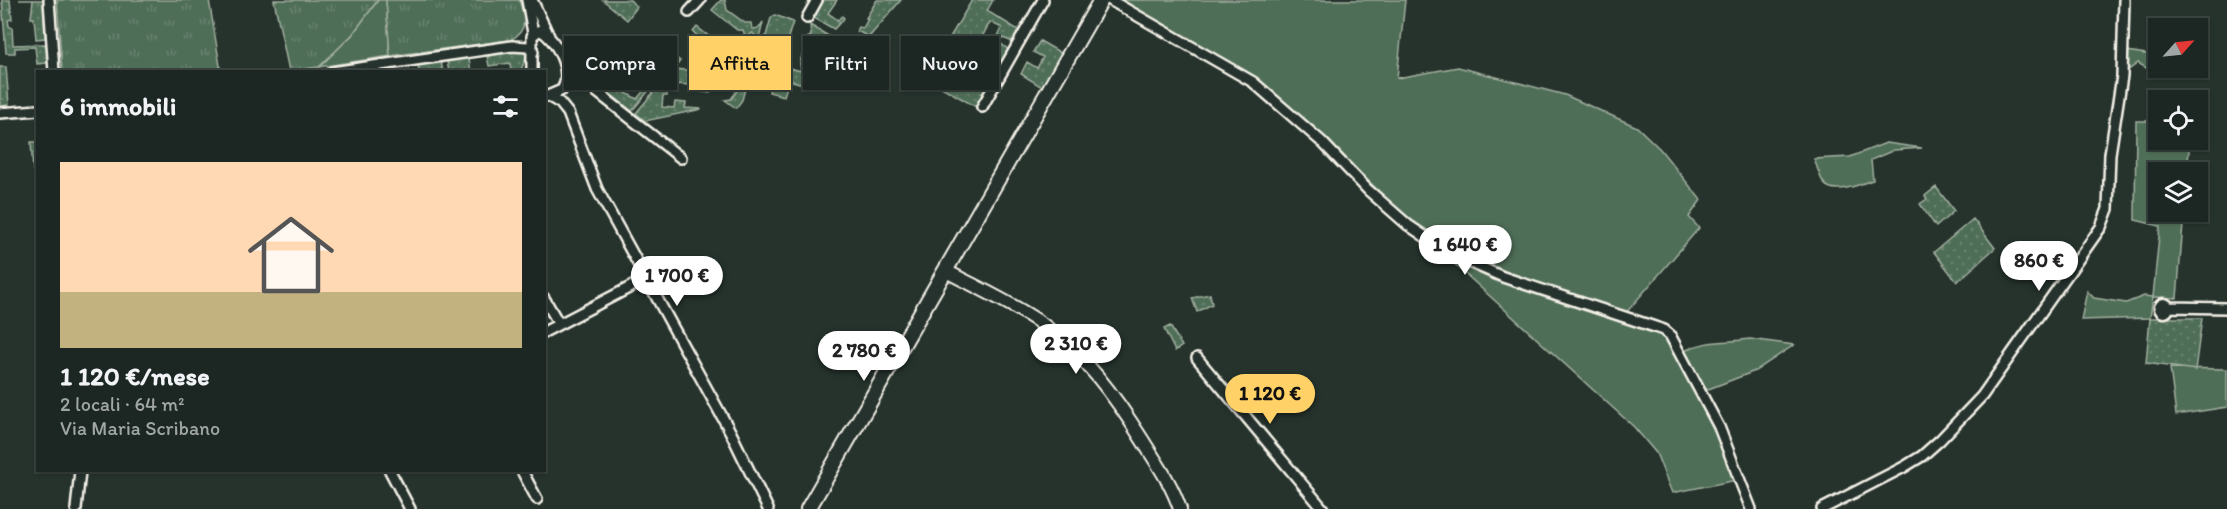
<!DOCTYPE html>
<html lang="it">
<meta charset="utf-8">
<style>
:root{--surface:#1c2622;--page:#29322f;--text:#f1f3f6;--muted:#a0a5a5;--line:#3a4340;--accent:#ffd166}
body{margin:0;font-family:Itim,sans-serif;background:var(--page);color:var(--text);height:100vh;display:flex;flex-direction:column;font-size:22px;white-space:nowrap}
*{box-sizing:border-box;margin:0}
p{font-size:20px;color:var(--muted)}
.icon{flex:none;width:33px;height:33px;fill:none;stroke:currentColor;stroke-width:2;stroke-linecap:round;stroke-linejoin:round}
.map{position:relative;flex:1;overflow:hidden}
.side{position:absolute;left:36px;top:70px;width:510px;height:402px;display:flex;flex-direction:column;background:var(--surface);border-radius:0px;box-shadow:0 2px 4px #0004,0 0 0 2px var(--line)}
.side>*{flex:none}
.guide{position:absolute;left:564px;top:36px;width:570px;height:54px;display:flex;gap:12px}
.needle{width:39px;rotate:63deg}
.buttons{position:absolute;left:2148px;top:18px;display:grid;gap:12px}
.buttons a{display:grid;place-items:center;width:60px;height:60px;border-radius:0px;background:var(--surface);box-shadow:0 2px 4px #0004,0 0 0 2px var(--line);font-size:30px}
.price{position:absolute;translate:-50% -51px;padding:0 14px;border-radius:21px;background:#fff;color:#222;font-size:20px;line-height:39px;filter:drop-shadow(0 2px 3px #0008)}
.price::after{content:'';position:absolute;left:50%;top:36px;width:18px;height:14px;margin-left:-9px;background:inherit;clip-path:polygon(0 0,100% 0,50% 100%)}
.price.current{background:var(--accent);color:#111}
ul{padding:0;list-style:none}
li{display:grid;align-content:center;gap:12px;height:318px;padding:0 24px}
li span{display:grid;place-items:center;height:186px;border-radius:0px;color:#555}
li>.icon{margin-inline-start:auto}
span .icon{width:108px;height:108px;fill:#fffc;stroke-width:1}
li b{font-size:26px}
h2{display:flex;justify-content:space-between;align-items:center;height:72px;padding:0 24px;font-size:26px}
.pill{padding:0 21px;border-radius:0px;background:var(--surface);box-shadow:0 2px 4px #0004,0 0 0 2px var(--line);font-size:21px;line-height:54px}
.pill.current{background:var(--accent);color:#111}
.map>svg:first-child{display:block}
.grass{fill:#4f6e58;stroke:#a2b0a0;stroke-width:1.5}
.park{fill:url(#park-tufts);stroke:#a2b0a0;stroke-width:1.5}
.garden{fill:url(#garden-dots);stroke:#a2b0a0;stroke-width:1.5}
.lines{fill:none;stroke-linecap:round;stroke-linejoin:round}
.minor-casing{stroke:#f4f1e8;stroke-width:14}
.tertiary-casing{stroke:#f4f1e8;stroke-width:16}
.secondary-casing{stroke:#f4f1e8;stroke-width:18}
.minor{stroke:#26332d;stroke-width:9}
.tertiary{stroke:#26332d;stroke-width:12}
.secondary{stroke:#26332d;stroke-width:14}
</style>
<div class="map">
<svg width="2227" height="509" viewBox="0 0 2227 509">
<defs>
<pattern id="park-tufts" width="24" height="20" patternUnits="userSpaceOnUse" patternTransform="scale(1.5)"><rect width="24" height="20" fill="#4f6e58"/><path d="M3 7l-1-3M5 7V3M7 7l1-3M15 17l-1-3M17 17v-4M19 17l1-3" fill="none" stroke="#698370"/></pattern>
<pattern id="garden-dots" width="8" height="8" patternUnits="userSpaceOnUse" patternTransform="scale(1.5)"><rect width="8" height="8" fill="#4f6e58"/><path d="M2 2h.1M6 6h.1" fill="none" stroke="#698370" stroke-width="1.8" stroke-linecap="round"/></pattern>
</defs>
<rect width="100%" height="100%" fill="#26332d"/>
<filter id="ink" filterUnits="userSpaceOnUse"><feTurbulence type="fractalNoise" baseFrequency=".0167" numOctaves="2"/><feDisplacementMap in="SourceGraphic" scale="12" xChannelSelector="R" yChannelSelector="G"/><feConvolveMatrix kernelMatrix="1 2 1 2 8 2 1 2 1" color-interpolation-filters="sRGB"/></filter>
<g filter="url(#ink)">
<path class="grass" d="M378 0H386L390 56 319 67 352 35Z
M1121 0H1405L1397 78 1458 67 1565 95 1637 127 1660 149 1701 200 1689 217 1699 228 1625 314 1489 268 1445 244 1403 215 1326 139 1258 80Z
M2127 51 2158 56V63L2152 62 2148 69 2138 63 2126 72Z
M2136 121H2158V140H2190L2187 172H2158V212H2184L2177 298 2153 297 2150 318 2081 320 2087 291 2094 298 2126 303 2144 296 2153 297 2160 226 2135 220Z
M1886 143 1922 148 1894 150 1871 160 1873 180C1860 184 1832 197 1823 182 1819 175 1817 166 1814 159L1850 157Z
M1449 259 1503 282 1665 335 1708 412 1737 480 1672 493 1656 453 1634 427Z
M1750 339 1794 345 1755 371 1706 390 1684 351C1708 339 1723 343 1750 339Z
M2170 368 2227 369V407L2176 415Z"/>
<path class="park" d="M57 0H209L221 72H62Z
M274 0H378L352 35 319 67 289 71Z
M386 0H519C525 17 529 31 510 40L390 56Z"/>
<path class="garden" d="M2 0H10L12 19 8 20 9 26 12 28 13 45 46 44 47 63 37 64 35 47 15 48V53H6Z
M19 0H43L45 38 36 39 34 18H31L33 0Z
M603 0H630L637 7 627 20Z
M721 0H725L727 10 745 23H751L752 29 759 28 763 22 759 39 752 33 746 39 743 30H737L712 10Z
M824 0H837L828 13 838 20 842 16 844 18 834 29 814 18Z
M877 0H901L869 37 857 31 859 27 863 28 868 19 866 18Z
M972 0H993L987 11 1020 31 1013 42 998 36 1002 28 990 22 981 39 992 46 996 40 1009 50 1002 61 969 42 962 52 966 55 953 78 966 86 984 62 997 70 976 107 926 78Z
M775 15 793 22 782 56 767 52 765 58 770 60 769 67 774 68 776 63 782 65 781 71 787 73 789 68 801 71 800 63 807 38 811 36 810 25 845 46 813 87 789 80 784 96 769 92 773 73 757 68 771 18Z
M697 27 715 41 716 46H724V54L734 56 742 49 747 53 735 67 748 78 742 100 736 108 725 100 731 99 737 91 729 85 715 86 716 83 711 82 710 93 695 91V85L668 84 667 96H663L662 107 674 108 675 102 686 103 685 108 702 109 645 121 636 113 662 82 658 79V58L636 65 637 75 625 85 626 93 637 99 650 83 651 88 632 111 608 92 653 38 680 61 674 69C690 71 705 73 716 61L701 49 706 43 693 32Z
M1040 41 1061 53 1042 87 1021 74 1027 62 1037 68 1043 57 1033 52Z
M522 51 527 56 520 72H511L510 63 489 66 487 56Z
M469 58 471 72H449L447 61Z
M441 62 443 72H419L418 65Z
M0 67H6L9 105 0 106Z
M31 142H37V172L33 171Z
M1936 187 1954 211 1936 227 1920 204 1927 199 1925 196Z
M1973 219 1995 248 1957 282 1934 252Z
M1210 294 1212 304 1197 312 1192 298Z
M2150 318H2202L2195 370 2146 363Z
M1170 326 1182 346 1175 351 1164 329Z"/>
<g class="lines">
<g class="minor-casing">
<path id="minor" d="M49 0 54 72
M527 0 533 33
M532 0 549 36
M1110 0 1253 82 1322 142 1368 190 1408 225 1451 254 1503 277 1664 330 1670 335 1719 427 1751 509
M689 12 700 0
M807 18 817 0
M332 72 512 46 528 47 533 52
M532 72V36L540 30C557 40 573 72 562 90L548 96
M566 79 575 75 583 81 681 158
M548 96 560 103 568 113 597 189 730 431 768 509
M982 107 1043 0
M0 113 38 110
M544 298 559 324
M2159.5 308a4.5 4.5 0 1 1 9 0a4.5 4.5 0 1 1-9 0Z
M2169 307 2227 308
M544 332 646 279
M1197 358 1323 509
M390 471 410 509
M522 471 537 499
M76 509 80 471
M1822 509 1904 467 1922 456 1940 440 1982 396 2101 227 2108 209 2110 154 2122 76 2124 0"/>
</g>
<g class="tertiary-casing">
<path id="tertiary" d="M946 271C978 288 1012 303 1042 324 1085 355 1115 396 1143 441 1156 462 1172 484 1180 509"/>
</g>
<g class="secondary-casing">
<path id="secondary" d="M808 509 1101 0"/>
</g>
<use href="#minor" class="minor"/>
<use href="#tertiary" class="tertiary"/>
<use href="#secondary" class="secondary"/>
</g>
</g>
</svg>
<div class="buttons">
<a><svg class="needle" viewBox="-14 -14 28 28"><path d="M0-13l5 13h-10z" fill="#e53935"/><path d="M0 13l5-13h-10z" fill="#a0a5a5"/></svg></a>
<a><svg class="icon" aria-label="locate" viewBox="0 0 24 24"><circle cx="12" cy="12" r="6"/><path d="M12 2v4M12 18v4M2 12h4M18 12h4"/></svg></a>
<a><svg class="icon" aria-label="layers" viewBox="0 0 24 24"><path d="M12 4l9 5-9 5-9-5zM3 14l9 5 9-5"/></svg></a>
</div>
<b class="price" style="left:1465px;top:276px">1 640 €</b>
<b class="price" style="left:2039px;top:292px">860 €</b>
<b class="price" style="left:677px;top:307px">1 700 €</b>
<b class="price" style="left:1076px;top:375px">2 310 €</b>
<b class="price" style="left:864px;top:382px">2 780 €</b>
<b class="price current" style="left:1270px;top:425px">1 120 €</b>
<div class="guide">
<a class="pill">Compra</a>
<a class="pill current">Affitta</a>
<a class="pill">Filtri</a>
<a class="pill">Nuovo</a>
</div>
<section class="side">
<h2>6 immobili<svg class="icon" aria-label="filters" viewBox="0 0 24 24"><path d="M4 7h16M4 17h16"/><circle cx="9" cy="7" r="2"/><circle cx="15" cy="17" r="2"/></svg></h2>
<ul>
<li><span style="background:linear-gradient(#ffd9b3 70%,#c2b280 0)"><svg class="icon" aria-label="home" viewBox="0 0 24 24"><path d="M3 11l9-7 9 7M6 9v11h12V9"/></svg></span><div><b>1 120 €/mese</b><p>2 locali · 64 m²</p><p>Via Maria Scribano</p></div></li>
</ul>
</section>
</div>
